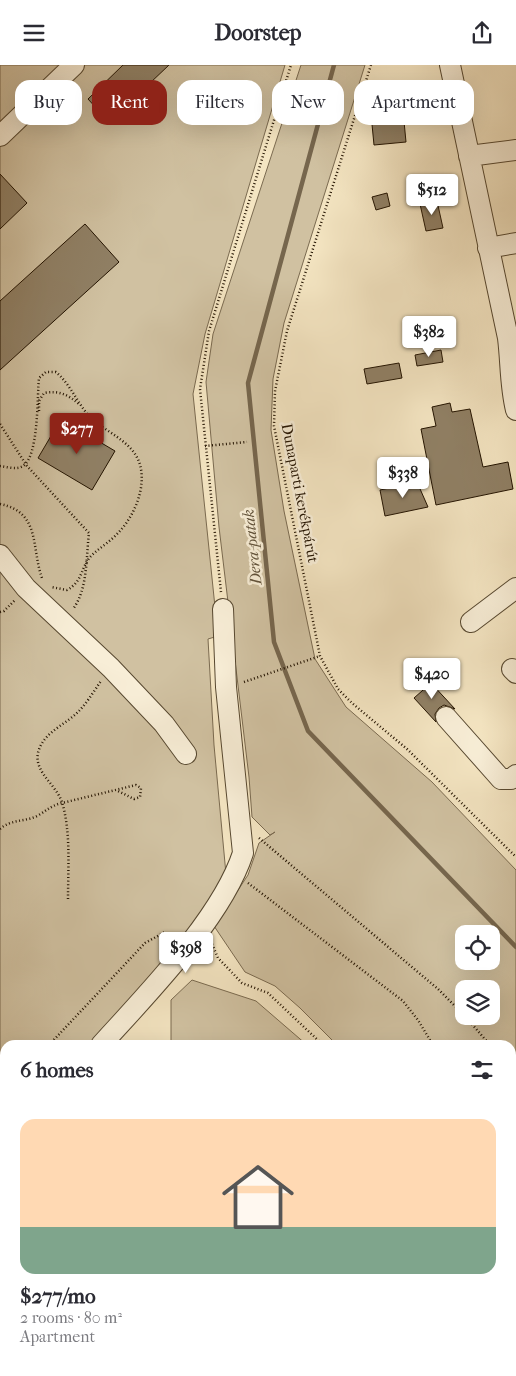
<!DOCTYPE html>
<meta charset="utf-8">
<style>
:root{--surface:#fff;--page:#f7f7f7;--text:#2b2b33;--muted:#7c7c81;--line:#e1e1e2;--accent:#8f2418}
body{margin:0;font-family:"IM FELL French Canon",serif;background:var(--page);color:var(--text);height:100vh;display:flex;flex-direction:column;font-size:19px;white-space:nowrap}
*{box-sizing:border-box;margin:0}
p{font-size:16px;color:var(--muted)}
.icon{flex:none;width:28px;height:28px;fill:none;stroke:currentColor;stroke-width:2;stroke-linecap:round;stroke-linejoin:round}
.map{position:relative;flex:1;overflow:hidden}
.details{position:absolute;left:0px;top:975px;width:516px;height:336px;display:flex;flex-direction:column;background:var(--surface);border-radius:15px 15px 0 0;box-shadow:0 5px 20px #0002}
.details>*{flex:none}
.top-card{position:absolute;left:15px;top:15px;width:486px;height:45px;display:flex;gap:10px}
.buttons{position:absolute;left:455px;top:860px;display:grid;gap:10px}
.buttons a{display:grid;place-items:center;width:45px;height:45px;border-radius:10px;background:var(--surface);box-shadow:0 5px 20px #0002;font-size:25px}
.price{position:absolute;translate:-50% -42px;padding:0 11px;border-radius:5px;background:#fff;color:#222;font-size:16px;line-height:32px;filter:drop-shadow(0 1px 2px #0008)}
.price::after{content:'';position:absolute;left:50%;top:30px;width:15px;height:11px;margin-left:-8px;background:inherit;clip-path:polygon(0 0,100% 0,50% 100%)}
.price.active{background:var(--accent);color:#fff}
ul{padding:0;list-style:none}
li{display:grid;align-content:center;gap:10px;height:265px;padding:0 20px}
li+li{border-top:1px solid var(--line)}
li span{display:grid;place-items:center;height:155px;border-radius:15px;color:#555}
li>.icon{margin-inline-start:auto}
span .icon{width:90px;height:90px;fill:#fffc;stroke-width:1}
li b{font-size:21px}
h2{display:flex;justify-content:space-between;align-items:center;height:60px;padding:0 20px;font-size:21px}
.pill{padding:0 18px;border-radius:15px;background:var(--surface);box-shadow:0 5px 20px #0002;font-size:18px;line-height:45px}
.pill.active{background:var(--accent);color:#fff}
header{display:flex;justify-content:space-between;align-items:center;height:65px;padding:0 20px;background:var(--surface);font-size:22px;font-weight:800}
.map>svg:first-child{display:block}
.green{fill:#d0c1a1;stroke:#7a6a50;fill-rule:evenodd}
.water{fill:#ad9e80;stroke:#76664d}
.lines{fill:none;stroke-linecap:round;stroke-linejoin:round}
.stream{stroke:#76664d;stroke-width:4.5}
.building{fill:#908065;stroke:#231300}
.minor-casing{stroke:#574830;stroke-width:22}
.path{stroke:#231300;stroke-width:2.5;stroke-dasharray:1 2.5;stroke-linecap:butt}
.minor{stroke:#f8eed7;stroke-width:20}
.labels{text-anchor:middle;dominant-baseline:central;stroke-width:5;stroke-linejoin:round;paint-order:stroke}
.street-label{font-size:15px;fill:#231300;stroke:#f8eed7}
.water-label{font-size:16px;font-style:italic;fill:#61523a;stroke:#f8eed7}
</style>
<header><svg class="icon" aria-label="menu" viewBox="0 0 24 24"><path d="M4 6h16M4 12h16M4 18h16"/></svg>Doorstep<svg class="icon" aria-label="share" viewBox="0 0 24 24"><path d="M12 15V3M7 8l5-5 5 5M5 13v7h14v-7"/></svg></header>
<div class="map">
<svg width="516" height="1311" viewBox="0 0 516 1311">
<rect width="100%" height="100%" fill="#f4e5c2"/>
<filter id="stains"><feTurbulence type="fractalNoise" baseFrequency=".004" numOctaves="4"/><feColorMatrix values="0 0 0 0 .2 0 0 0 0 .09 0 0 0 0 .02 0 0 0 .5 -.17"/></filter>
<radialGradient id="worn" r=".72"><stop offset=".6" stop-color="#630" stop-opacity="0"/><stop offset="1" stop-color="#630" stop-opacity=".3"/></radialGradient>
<path class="green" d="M0 0H285L205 269 193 329 218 571 208 574 214 680 227 820 97 980H5V1006L0 1002Z
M301 0H365L284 258 273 314 271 365 284 446 315 594 346 642 432 717 516 805V1311H493L494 1306H511V980H337L300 943 275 921 245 907 214 861 248 810 259 778 275 767 270 770 252 752 249 712 219 462 206 317 213 269ZM464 869H491V896H464ZM464 924H491V951H464Z
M192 915 256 936 307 980H171V935Z
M0 1012 5 1016V1306H322L320 1311H0Z
M379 1306H468V1311H379Z"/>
<path class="water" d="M405 402 410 405 408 412 393 415 388 412 390 405Z"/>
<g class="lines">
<path class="stream" d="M334 0 248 318 274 577 308 666 516 882"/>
</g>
<path class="building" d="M123 0H169L109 57 88 34Z
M403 46 406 77 374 80 371 49Z
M0 109 27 138 0 164Z
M387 128 390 141 376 145 372 132Z
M437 136 443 163 426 166 420 139Z
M85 159 119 197 0 305V236Z
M441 285 443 297 417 301 415 290Z
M399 298 402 313 367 319 364 304Z
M450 338 452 347 470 344 483 402 508 397 513 424 436 440 421 364 436 361 432 342Z
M61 354 115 386 92 425 38 393Z
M417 417 428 442 385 451 380 425Z
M431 618 455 644 444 640 439 643 435 649 436 657 414 633Z"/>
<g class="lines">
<g class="minor-casing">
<path id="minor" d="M450 0 508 273C511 297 510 321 516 345
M0 71 74 0
M469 91 516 85
M488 183 516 178
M0 490 26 523 111 603 164 659 186 689
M471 557 516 523
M512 604 516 608
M446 652 501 714H511L516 710
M101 980C147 929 222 853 243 788L226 622 223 544
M0 1007 5 1012
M0 1100 5 1094"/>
</g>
<path class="path" d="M371 0 287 266 275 326 274 361 320 591 338 624 352 638 407 684 516 792
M39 346V336L44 328C59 325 69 330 80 340
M0 359 27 401 89 468C86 492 88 524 73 544
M205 381 247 377
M0 401C7 402 17 405 23 401 39 391 37 331 39 313L46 307H56C71 320 77 338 90 352 102 364 120 371 132 385 152 408 138 447 119 467 111 476 101 482 93 489 80 501 84 516 67 525L51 522
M0 439C41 447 31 483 42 513
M221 527 200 324 209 266 291 0
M0 547 4 546 15 535
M244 617 320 591
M0 764C11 754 25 757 37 751 46 746 52 740 62 738L136 720 141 723 140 732 134 734 118 726
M259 773 438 924 464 950
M248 818 403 936 418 955 433 980
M68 834C68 803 71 767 62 737 55 717 28 704 41 680 48 666 67 658 78 647 87 638 94 626 101 616
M212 879 218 893 242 918 268 928 323 980
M465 951 490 980
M49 980 145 878 165 867
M511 1009 516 1015
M511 1147 516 1162
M511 1259 516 1222
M333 1311 335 1306
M504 1311 505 1306"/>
<use href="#minor" class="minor"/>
</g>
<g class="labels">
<g class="street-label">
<text transform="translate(300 428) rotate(79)">Dunaparti kerékpárút</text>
</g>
<g class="water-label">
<text transform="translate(252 482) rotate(-96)">Dera-patak</text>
</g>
</g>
<rect width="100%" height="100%" filter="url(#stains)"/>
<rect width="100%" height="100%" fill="url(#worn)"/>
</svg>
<div class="buttons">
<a><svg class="icon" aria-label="locate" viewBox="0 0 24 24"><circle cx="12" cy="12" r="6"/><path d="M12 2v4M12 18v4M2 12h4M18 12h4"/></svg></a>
<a><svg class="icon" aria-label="layers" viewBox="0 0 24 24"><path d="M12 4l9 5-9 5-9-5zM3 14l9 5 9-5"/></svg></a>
</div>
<b class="price" style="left:432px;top:151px">$512</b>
<b class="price" style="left:429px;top:293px">$382</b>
<b class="price active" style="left:77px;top:390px">$277</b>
<b class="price" style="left:403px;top:434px">$338</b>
<b class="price" style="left:432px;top:635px">$420</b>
<b class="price" style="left:186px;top:909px">$398</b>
<div class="top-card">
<a class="pill">Buy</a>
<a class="pill active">Rent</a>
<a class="pill">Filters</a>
<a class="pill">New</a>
<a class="pill">Apartment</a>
</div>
<section class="details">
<h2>6 homes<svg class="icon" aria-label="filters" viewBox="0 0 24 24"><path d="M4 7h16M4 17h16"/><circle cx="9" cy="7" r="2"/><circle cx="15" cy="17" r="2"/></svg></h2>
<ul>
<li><span style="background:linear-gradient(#ffd9b3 70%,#7fa58c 0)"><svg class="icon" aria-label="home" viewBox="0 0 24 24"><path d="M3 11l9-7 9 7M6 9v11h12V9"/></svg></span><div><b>$277/mo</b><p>2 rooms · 80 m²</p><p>Apartment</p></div></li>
</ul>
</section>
</div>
